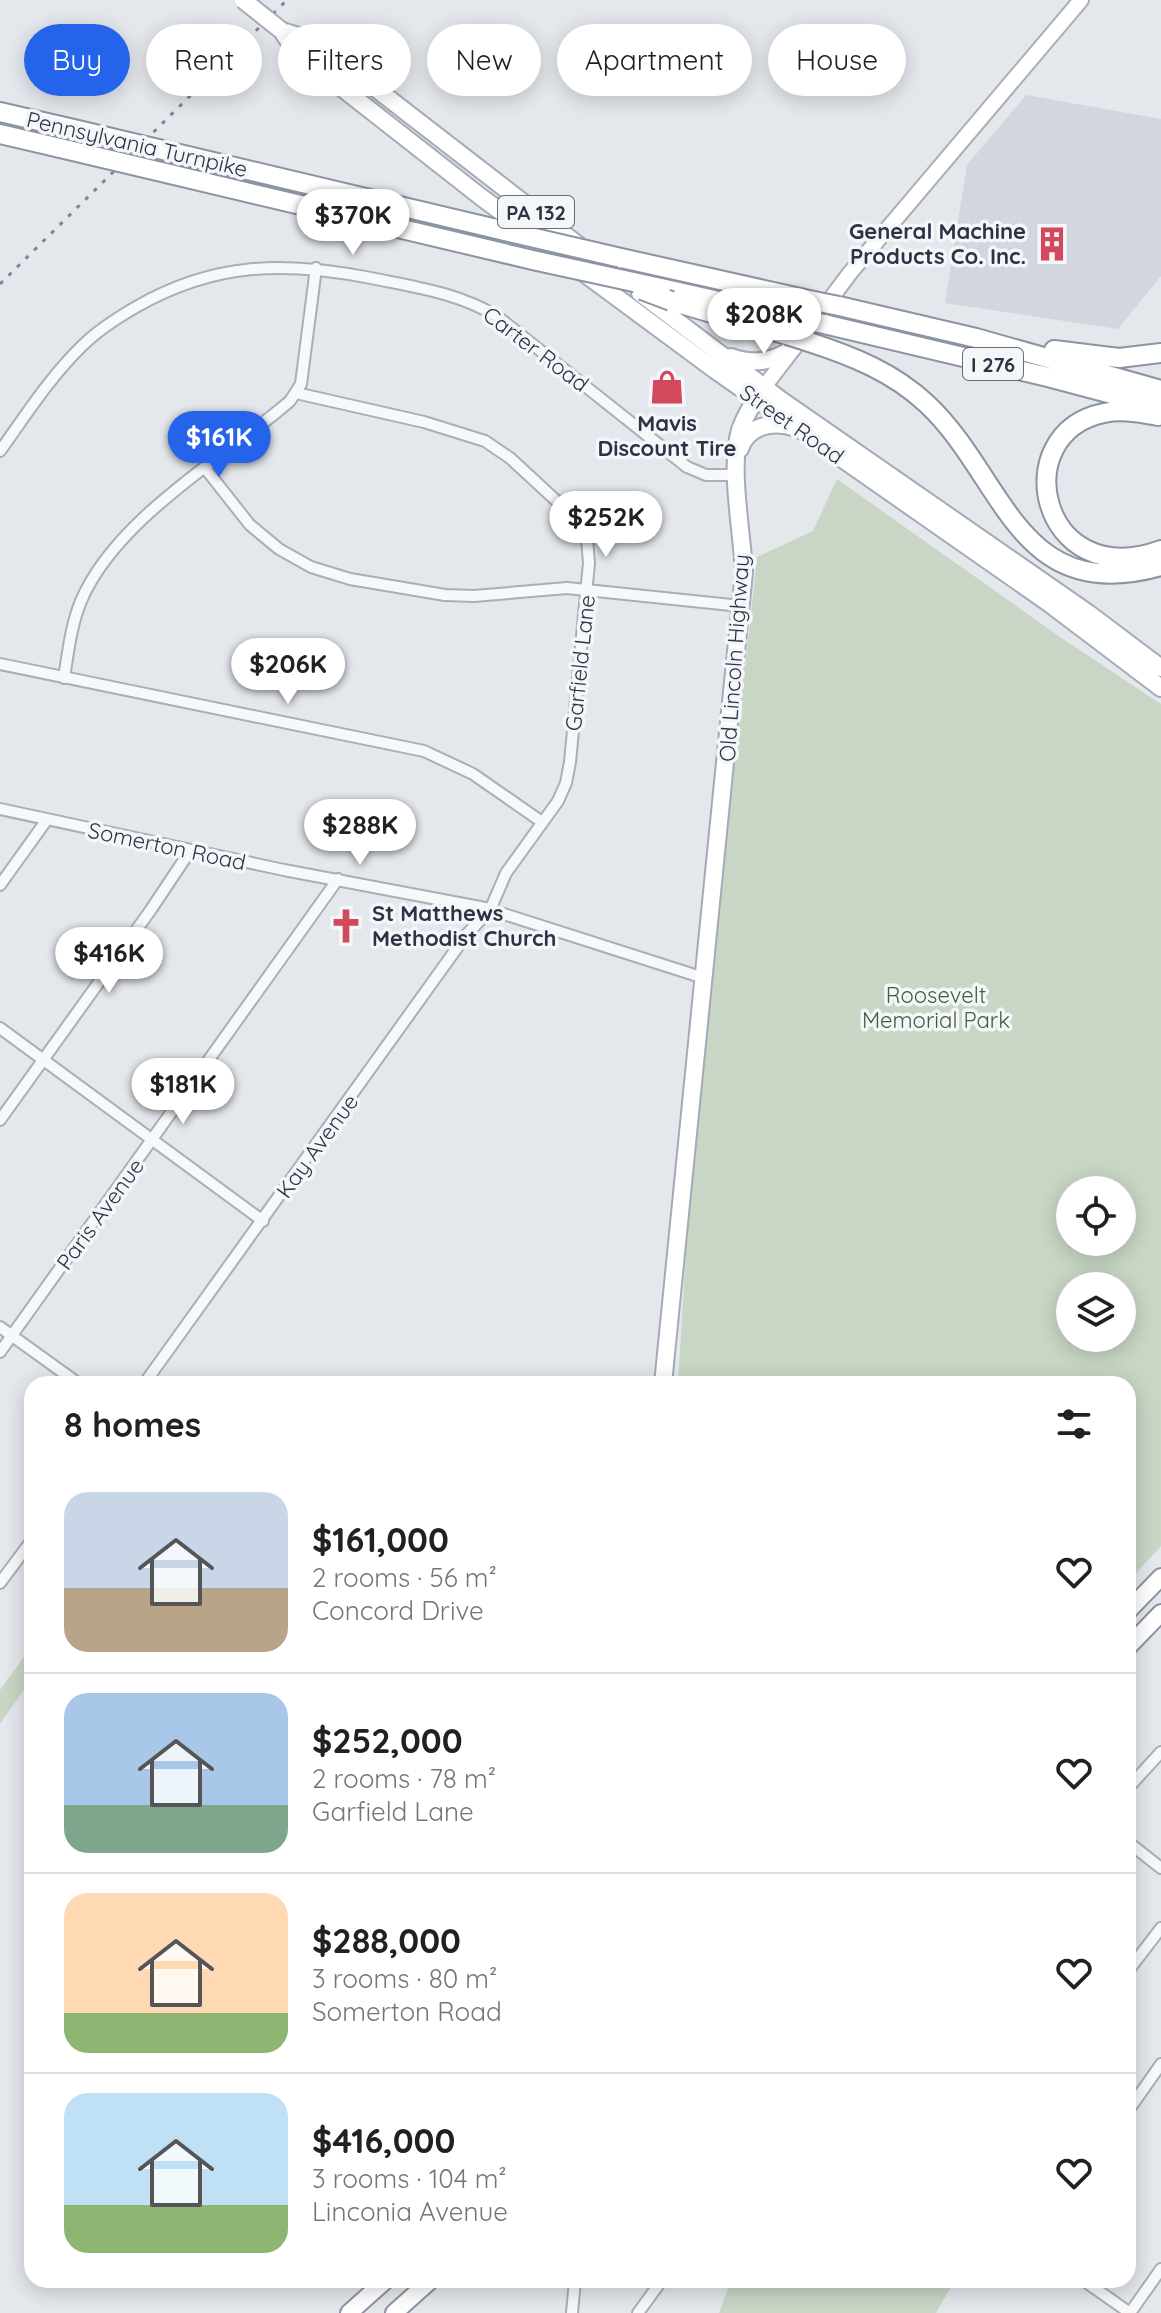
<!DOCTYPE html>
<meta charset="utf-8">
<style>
:root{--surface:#fff;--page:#f6f6f6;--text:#202124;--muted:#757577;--line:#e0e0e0;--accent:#2563eb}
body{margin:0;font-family:Quicksand,sans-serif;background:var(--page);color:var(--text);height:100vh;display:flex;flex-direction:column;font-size:30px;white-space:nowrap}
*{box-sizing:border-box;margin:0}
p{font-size:26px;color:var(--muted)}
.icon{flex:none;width:44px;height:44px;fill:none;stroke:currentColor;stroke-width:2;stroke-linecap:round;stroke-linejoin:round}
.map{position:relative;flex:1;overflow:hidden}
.panel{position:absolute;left:24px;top:1376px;width:1112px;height:912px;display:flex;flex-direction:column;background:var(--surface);border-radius:24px;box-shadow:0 4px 20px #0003}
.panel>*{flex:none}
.top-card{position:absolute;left:24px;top:24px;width:1114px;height:72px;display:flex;gap:16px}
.fabs{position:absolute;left:1056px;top:1176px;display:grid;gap:16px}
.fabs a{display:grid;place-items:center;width:80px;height:80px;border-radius:50%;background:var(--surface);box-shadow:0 4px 20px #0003;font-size:40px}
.price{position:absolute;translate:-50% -68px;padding:0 18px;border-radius:28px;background:#fff;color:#222;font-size:26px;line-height:52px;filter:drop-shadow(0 2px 4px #0008)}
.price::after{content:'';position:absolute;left:50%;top:48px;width:24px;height:18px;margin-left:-12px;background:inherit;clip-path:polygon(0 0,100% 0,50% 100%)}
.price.active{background:var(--accent);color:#fff}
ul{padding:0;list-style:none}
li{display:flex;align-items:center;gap:24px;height:200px;padding:0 40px}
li+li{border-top:2px solid var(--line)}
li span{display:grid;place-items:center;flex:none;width:224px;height:160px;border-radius:24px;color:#555}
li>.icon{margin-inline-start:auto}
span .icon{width:96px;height:96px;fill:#fffc;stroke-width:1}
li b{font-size:34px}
h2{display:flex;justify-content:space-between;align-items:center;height:96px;padding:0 40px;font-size:34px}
.tag{padding:0 28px;border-radius:36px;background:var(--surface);box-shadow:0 4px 20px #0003;font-size:28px;line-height:72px}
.tag.active{background:var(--accent);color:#fff}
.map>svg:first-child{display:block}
.built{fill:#d2d6de}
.green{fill:#c9d6c5;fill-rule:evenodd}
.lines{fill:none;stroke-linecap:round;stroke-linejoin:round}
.minor-casing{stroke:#a9aeb7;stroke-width:14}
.secondary-casing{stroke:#a9aeb7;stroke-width:18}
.primary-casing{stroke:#a3abb8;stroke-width:20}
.trunk-casing{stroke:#8b94a3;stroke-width:20}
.motorway-casing{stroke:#8b94a3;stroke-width:22}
.minor{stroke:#f7f8fa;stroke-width:10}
.secondary{stroke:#fff;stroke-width:14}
.primary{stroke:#fff;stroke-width:16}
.trunk{stroke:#fff;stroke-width:16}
.motorway{stroke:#fff;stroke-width:18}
.rail{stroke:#7d8696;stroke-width:3;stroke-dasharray:4 8;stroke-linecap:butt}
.primary-bridge-casing{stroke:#a3abb8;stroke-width:20;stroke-linecap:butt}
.motorway-bridge-casing{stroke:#8b94a3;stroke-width:22;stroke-linecap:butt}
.primary-bridge{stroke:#fff;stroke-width:16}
.motorway-bridge{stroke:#fff;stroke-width:18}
.labels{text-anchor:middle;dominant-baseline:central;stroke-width:7;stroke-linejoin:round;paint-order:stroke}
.shield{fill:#f4f6f9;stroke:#676e7b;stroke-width:2}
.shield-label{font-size:20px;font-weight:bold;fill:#2b3445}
.street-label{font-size:22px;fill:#2b3445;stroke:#f4f6f9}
.poi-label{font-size:22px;font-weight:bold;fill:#2b3445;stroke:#f4f6f9;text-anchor:end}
.park-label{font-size:22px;fill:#3f6138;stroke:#f4f6f9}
</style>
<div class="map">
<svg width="1161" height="2313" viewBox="0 0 1161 2313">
<rect width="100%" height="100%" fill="#e4e7ec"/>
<path class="built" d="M1026 95 1161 119V276L1118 329 945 303 967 165Z"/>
<path class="green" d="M837 479 1060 637 1161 704V1546L1128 1582V1384H678L691 1168 757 557 813 531ZM1070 1190H1122V1242H1070ZM1070 1286H1122V1338H1070Z
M26 1654 32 1678 0 1724V1690Z
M731 2280H955L936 2313H719Z"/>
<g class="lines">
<g class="minor-casing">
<path id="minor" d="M0 451C26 415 50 377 82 346 98 330 117 318 136 307 214 262 285 261 371 278 415 287 459 293 498 317L687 467 706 475H737
M205 468 250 525 279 549 311 567 350 579 445 595 474 596 567 588 741 606
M0 664 424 751 473 774 542 822
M64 678C68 653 71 625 81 601 114 523 214 463 278 411L290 401 301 384 316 268
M0 809 284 870 485 908 704 978
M0 885 46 821
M0 1028 263 1221
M0 1120 150 911 190 851
M0 1327 79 1384
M0 1352 338 879
M144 1384 467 934 490 910 506 873 558 801 566 783 570 762 589 563 587 539 575 518 510 458 485 441 424 422 296 393
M0 1583 32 1540
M1128 1788 1161 1752
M1128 1842 1161 1868
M1128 1971 1161 1928
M1128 2111 1161 2064
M1083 2280 1130 2313
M572 2313 575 2280
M638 2313 662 2280
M1130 2313 1161 2269"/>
</g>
<g class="secondary-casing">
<path id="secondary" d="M808 329 850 273 1081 0
M764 387 793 349"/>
</g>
<g class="primary-casing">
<path id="primary" d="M282 31 296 52 481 197 715 370 1050 604 1161 688
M282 31 308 39 357 74 622 279
M640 293 781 400 1088 613 1161 668
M731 357C754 365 773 362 793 348
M740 449C747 426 771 421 793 427
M663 1384 744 572C742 531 729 468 740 430 745 416 753 403 761 392"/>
</g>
<g class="trunk-casing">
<path id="trunk" d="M1128 1611 1161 1577
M1128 1647 1161 1613
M349 2313 386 2280
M394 2313 431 2280"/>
</g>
<g class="motorway-casing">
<path id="motorway" d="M0 112 78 130
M0 134 60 148
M188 156 505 231
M170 174 537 261
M621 258 814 301
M661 288 799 319
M674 302 787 335
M839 306 976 338 1161 390
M824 324 1048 377 1161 407
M809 342C852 356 893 372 927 404 1005 477 1017 607 1161 566
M1054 350 1119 358 1161 353
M1158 416C1140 413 1122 409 1104 413 1005 433 1040 594 1161 550"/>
</g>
<use href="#minor" class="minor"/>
<use href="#secondary" class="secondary"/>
<use href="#primary" class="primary"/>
<use href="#trunk" class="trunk"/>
<use href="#motorway" class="motorway"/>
<path class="rail" d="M0 284 287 0"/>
<g class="primary-bridge-casing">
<path id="primary-bridge" d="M243 0 282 31"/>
</g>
<g class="motorway-bridge-casing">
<path id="motorway-bridge" d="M78 130 188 156
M60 148 170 174
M505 231 621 258
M537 261 661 288
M642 290 671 301
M814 301 839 306
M799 319 824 324
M787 335 809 342"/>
</g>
<use href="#primary-bridge" class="primary-bridge"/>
<use href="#motorway-bridge" class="motorway-bridge"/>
</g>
<defs>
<g id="building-bare" transform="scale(2.76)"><path d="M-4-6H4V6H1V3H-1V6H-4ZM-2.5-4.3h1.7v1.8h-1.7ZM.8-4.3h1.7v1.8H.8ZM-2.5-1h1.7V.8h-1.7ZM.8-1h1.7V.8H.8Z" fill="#d1495b" stroke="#f4f6f9" stroke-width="2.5" paint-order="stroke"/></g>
<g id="shop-bare" transform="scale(2.76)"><path d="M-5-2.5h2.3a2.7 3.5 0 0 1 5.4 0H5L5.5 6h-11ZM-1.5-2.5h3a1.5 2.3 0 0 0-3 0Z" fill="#d1495b" stroke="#f4f6f9" stroke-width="2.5" paint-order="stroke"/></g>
<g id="church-bare" transform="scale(2.76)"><path d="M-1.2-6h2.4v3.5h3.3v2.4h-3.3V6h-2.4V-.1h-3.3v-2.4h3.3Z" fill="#d1495b" stroke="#f4f6f9" stroke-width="2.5" paint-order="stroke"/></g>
</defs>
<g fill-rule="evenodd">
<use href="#building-bare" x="1052" y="244"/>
<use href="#shop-bare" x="667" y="387"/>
<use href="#church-bare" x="346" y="926"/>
</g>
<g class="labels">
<g class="shield">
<rect x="498" y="196" width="76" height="32" rx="6"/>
<rect x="963" y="348" width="60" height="32" rx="6"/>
</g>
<g class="shield-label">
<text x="536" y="212">PA 132</text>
<text x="993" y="364">I 276</text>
</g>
<g class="street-label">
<text transform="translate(137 144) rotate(13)">Pennsylvania Turnpike</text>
<text transform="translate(536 349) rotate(37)">Carter Road</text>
<text transform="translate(792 424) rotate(35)">Street Road</text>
<text transform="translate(734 658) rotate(-86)">Old Lincoln Highway</text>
<text transform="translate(580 663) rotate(-84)">Garfield Lane</text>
<text transform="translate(167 846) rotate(12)">Somerton Road</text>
<text transform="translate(317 1146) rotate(-54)">Kay Avenue</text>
<text transform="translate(100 1214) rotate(-54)">Paris Avenue</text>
</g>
<g class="poi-label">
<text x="1026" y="231">General Machine<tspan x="1026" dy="25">Products Co. Inc.</tspan></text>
<text x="667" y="423" text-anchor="middle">Mavis<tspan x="667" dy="25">Discount Tire</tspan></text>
<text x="372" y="913" text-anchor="start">St Matthews<tspan x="372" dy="25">Methodist Church</tspan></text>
</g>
<g class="park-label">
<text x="936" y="995">Roosevelt<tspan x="936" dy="25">Memorial Park</tspan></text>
</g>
</g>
</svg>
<div class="fabs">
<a><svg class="icon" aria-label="locate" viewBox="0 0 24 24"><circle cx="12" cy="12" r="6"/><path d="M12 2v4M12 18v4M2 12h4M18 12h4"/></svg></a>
<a><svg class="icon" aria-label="layers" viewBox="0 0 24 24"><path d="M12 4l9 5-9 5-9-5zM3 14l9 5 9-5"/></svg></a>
</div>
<b class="price" style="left:353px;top:257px">$370K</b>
<b class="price" style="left:764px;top:356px">$208K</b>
<b class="price active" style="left:219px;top:479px">$161K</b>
<b class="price" style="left:606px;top:559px">$252K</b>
<b class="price" style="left:288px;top:706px">$206K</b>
<b class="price" style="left:360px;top:867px">$288K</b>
<b class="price" style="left:109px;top:995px">$416K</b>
<b class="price" style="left:183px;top:1126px">$181K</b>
<div class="top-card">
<a class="tag active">Buy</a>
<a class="tag">Rent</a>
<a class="tag">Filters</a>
<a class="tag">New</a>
<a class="tag">Apartment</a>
<a class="tag">House</a>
</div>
<section class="panel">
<h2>8 homes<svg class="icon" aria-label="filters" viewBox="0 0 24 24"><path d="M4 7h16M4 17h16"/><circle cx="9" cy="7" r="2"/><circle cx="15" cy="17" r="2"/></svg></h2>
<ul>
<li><span style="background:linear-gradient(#c9d6e8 60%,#b9a48a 0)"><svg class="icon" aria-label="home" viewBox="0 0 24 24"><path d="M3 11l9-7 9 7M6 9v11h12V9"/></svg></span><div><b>$161,000</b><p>2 rooms · 56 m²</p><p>Concord Drive</p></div><svg class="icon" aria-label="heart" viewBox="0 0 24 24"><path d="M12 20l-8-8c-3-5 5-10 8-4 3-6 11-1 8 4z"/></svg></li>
<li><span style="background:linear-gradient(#a9c7e8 70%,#7fa58c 0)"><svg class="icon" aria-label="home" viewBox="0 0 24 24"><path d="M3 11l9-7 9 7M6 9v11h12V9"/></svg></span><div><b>$252,000</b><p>2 rooms · 78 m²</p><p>Garfield Lane</p></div><svg class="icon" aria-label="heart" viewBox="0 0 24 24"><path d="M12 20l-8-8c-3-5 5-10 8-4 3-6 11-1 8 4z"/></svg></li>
<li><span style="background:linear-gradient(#ffd9b3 75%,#8fb573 0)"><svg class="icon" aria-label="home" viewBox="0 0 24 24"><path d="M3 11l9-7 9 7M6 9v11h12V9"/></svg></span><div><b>$288,000</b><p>3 rooms · 80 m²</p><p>Somerton Road</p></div><svg class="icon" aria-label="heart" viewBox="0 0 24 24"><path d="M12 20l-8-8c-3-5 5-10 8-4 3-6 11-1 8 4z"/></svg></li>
<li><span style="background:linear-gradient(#bfe0f5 70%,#8fb573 0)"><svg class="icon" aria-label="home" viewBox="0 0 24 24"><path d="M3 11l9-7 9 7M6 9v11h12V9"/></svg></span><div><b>$416,000</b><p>3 rooms · 104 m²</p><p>Linconia Avenue</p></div><svg class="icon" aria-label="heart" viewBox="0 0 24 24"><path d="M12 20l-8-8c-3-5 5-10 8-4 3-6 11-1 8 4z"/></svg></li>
</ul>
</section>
</div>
